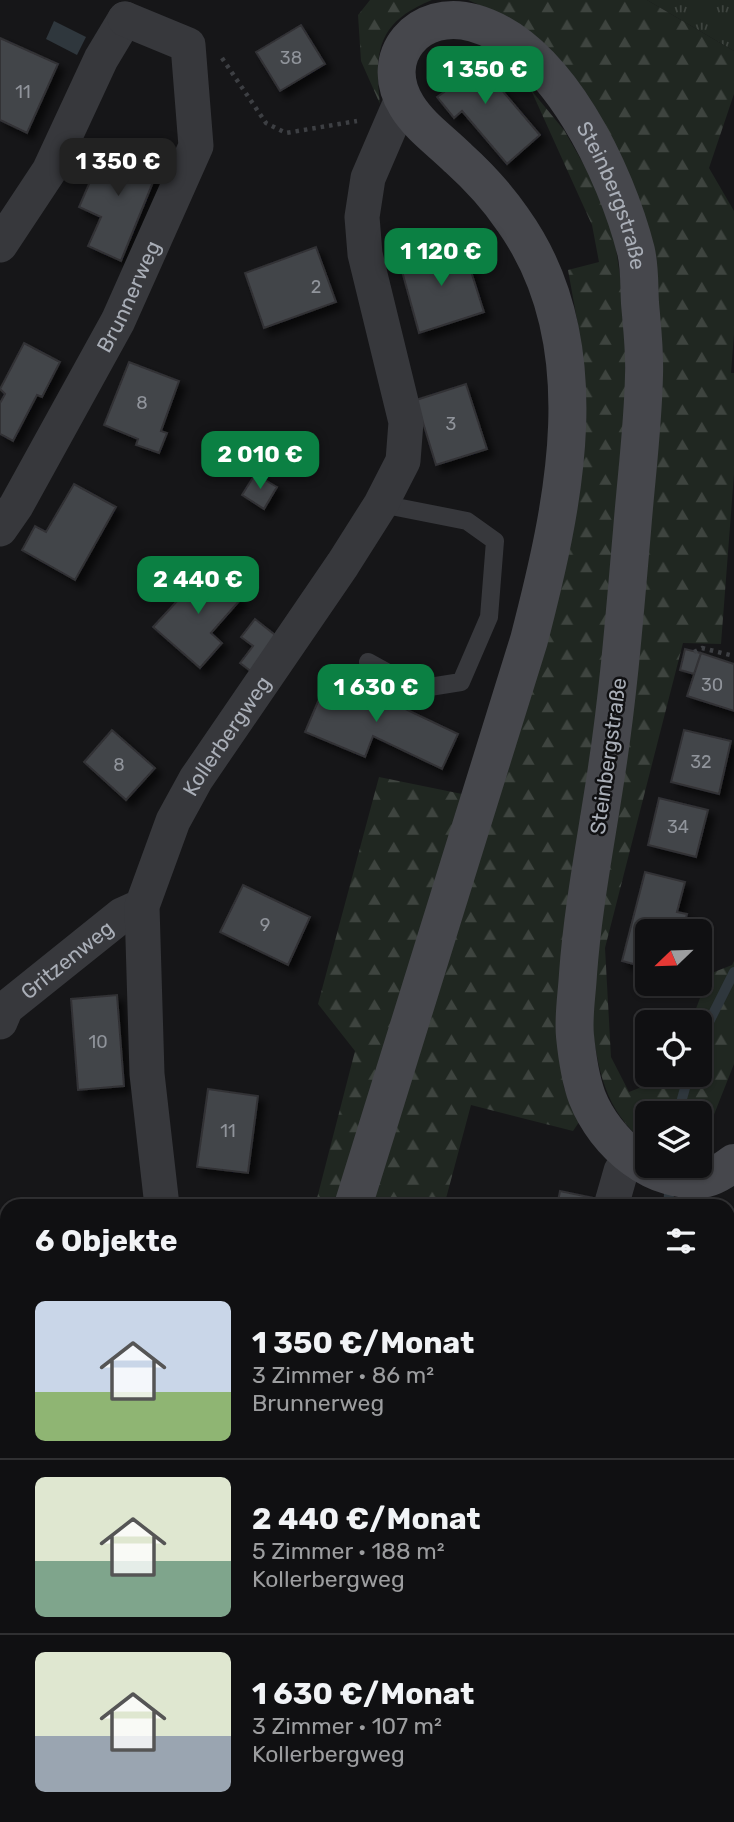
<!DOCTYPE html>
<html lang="de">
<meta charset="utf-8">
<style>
:root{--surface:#101012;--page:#19191b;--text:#f1f3f6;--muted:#9c9d9f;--line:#303032;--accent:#0b8043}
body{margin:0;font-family:Rubik,sans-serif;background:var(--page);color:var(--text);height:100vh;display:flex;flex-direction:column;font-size:26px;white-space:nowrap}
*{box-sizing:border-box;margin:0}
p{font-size:23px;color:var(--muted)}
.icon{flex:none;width:38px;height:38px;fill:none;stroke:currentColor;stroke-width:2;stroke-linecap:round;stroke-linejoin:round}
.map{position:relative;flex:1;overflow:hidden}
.sheet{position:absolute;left:0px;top:1199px;width:735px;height:625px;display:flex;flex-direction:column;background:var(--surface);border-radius:21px 21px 0 0;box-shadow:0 2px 5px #0004,0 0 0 2px var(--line)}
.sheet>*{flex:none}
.needle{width:46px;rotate:247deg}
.buttons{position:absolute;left:635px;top:919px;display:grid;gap:14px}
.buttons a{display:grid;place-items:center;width:77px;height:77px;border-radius:10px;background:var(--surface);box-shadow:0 2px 5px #0004,0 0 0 2px var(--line);font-size:35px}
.price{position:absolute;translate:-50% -60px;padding:0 16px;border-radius:14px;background:var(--accent);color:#fff;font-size:23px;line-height:46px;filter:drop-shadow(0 2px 4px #0008)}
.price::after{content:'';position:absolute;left:50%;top:42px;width:21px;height:16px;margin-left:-10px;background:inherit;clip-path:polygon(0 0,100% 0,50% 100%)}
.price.on{background:#222;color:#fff}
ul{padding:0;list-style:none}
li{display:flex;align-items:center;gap:21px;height:175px;padding:0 35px}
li+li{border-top:2px solid var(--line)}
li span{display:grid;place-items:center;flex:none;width:196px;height:140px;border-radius:10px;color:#555}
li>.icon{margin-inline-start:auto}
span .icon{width:84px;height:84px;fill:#fffc;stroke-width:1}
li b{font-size:30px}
h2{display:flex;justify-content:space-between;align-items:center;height:84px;padding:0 35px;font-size:30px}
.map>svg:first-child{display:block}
.grass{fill:url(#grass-tufts)}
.forest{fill:url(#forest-firs)}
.water{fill:#2f373d}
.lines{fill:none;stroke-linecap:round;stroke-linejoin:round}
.stream{stroke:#2f373d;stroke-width:10}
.building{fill:#434448;stroke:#303034;stroke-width:2;filter:url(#shadow)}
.path{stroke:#3d3f43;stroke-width:4.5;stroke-dasharray:3.5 5;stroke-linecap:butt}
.service{stroke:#37383c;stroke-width:18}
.minor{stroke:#37383c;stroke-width:35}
.secondary{stroke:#46474c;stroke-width:38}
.labels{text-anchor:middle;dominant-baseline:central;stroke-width:5;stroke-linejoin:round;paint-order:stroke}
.number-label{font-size:18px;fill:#90949b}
.street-label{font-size:21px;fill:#a9aeb7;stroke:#111113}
</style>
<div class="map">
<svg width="734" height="1822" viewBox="0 0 734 1822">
<defs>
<pattern id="grass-tufts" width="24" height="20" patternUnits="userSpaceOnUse" patternTransform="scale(1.75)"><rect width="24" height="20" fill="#202721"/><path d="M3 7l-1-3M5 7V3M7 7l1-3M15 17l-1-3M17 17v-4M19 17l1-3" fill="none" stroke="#3e443f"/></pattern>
<pattern id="forest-firs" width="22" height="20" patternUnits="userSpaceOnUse" patternTransform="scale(1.75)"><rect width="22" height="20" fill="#202721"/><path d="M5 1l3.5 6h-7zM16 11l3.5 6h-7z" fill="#3e443f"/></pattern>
<filter id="shadow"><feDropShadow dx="6" dy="6" stdDeviation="3.5" flood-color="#0009"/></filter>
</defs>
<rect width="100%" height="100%" fill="#161618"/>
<path class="grass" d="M647 0H734V51Z"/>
<path class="forest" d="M370 0H432C378 22 374 50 380 104L361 61 358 15Z
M468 0H647L734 51V94L709 168 734 211V334L731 373H734V474L721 644 683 643 605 948 611 1057 629 1092 672 1075 700 1074V1022H691L709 974 732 965 734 961V1064L700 1150V1113H648L647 1143C601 1111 596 1058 590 1006L645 228 507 17Z
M531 90 564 130 596 186 615 242 625 310 626 442 618 553 557 1033 564 1088 579 1122 573 1131 471 1105 444 1206H373L581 409 579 331 568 270 599 262 592 225Z
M379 777 467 795 338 1206H315L355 1051 318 1004Z
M734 1386V1456L728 1452V1419Z
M275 1817H316V1822H276Z
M349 1817H444L446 1822H350Z"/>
<path class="water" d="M54 21 86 37 77 55 46 39Z"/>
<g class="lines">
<path class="stream" d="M700 1040 734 972
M678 1113 689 1074
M668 1206 670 1182
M534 1816 535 1822"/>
</g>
<path class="building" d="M301 25 325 64 280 91 256 52Z
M0 38 58 64 27 133 0 120Z
M467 49 540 135 507 164 462 111 454 118 437 97 444 92 433 78Z
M107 142 160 165 121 261 88 246 101 217 79 207Z
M462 243 484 312 419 333 400 264Z
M316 247 336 302 264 328 245 273Z
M24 343 60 362 42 397 37 395 13 441 0 434V403L5 394 0 389Z
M129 362 179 381 161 431 167 433 159 453 136 445 138 439 104 425Z
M466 384 487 449 436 465 416 400Z
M255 474 277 487 264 509 242 495Z
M74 484 116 507 75 580 22 550 35 526 46 532Z
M202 564 241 599 211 633 222 643 200 668 153 627 178 600 173 596Z
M255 619 279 638 257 676 240 663 253 646 241 637Z
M685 649 701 653 694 674 680 670Z
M701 653 734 664V711L687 696Z
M330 673 458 734 442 769 373 736 365 757 305 732Z
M112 730 155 768 126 800 84 762Z
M684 730 731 741 719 794 671 782Z
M659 798 708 810 696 857 648 845Z
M645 872 685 882 677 912 687 914 683 931H648V968L622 961Z
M243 885 310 917 288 965 220 932Z
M117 995 124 1086 78 1090 71 999Z
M208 1089 258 1096 248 1173 197 1167Z
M560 1191 594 1198 593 1206H557Z
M6 1654 7 1655V1716L0 1711V1662Z
M728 1719H734V1795H728Z
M734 1800V1822H709L708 1816H728V1801Z
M7 1813V1816H26L46 1822H0Z
M192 1816H206L208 1822H175Z
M616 1816H662L663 1822H603V1818Z"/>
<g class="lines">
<path class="path" d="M222 58 266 123 286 133 357 121
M694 652 702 648 734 656"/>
<path class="service" d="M368 662 417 689 461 682 489 617 495 541 467 521 381 504"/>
<g class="minor">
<path d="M0 245 49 171 101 59 125 19"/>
<path id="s1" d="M0 529 16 506 118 321 196 146 188 45 125 19"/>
<path id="s2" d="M0 1022 6 1008 122 915 142 906"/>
<path id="s3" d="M162 1206 147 1074 142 906 173 821 196 779 343 564 381 504 403 461 406 422 365 254 362 217 368 178 402 99"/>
<path d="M611 1206 621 1171 631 1155"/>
<path d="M728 1339 734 1289"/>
<path d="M680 1816 681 1822"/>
<path d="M69 1822 71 1816"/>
</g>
<g class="secondary">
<path id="s4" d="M353 1206 529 640C564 505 601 343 513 220 498 198 478 176 458 158 441 141 420 127 407 106 376 57 419 7 474 23 558 47 616 173 636 251 640 268 639 286 640 303 642 327 645 351 644 375 643 427 636 479 632 531 625 610 619 689 607 768 597 836 583 905 578 974 577 994 573 1016 575 1036 577 1056 580 1078 587 1097 605 1143 655 1187 707 1178 716 1176 726 1169 734 1163"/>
<path d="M329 1816 330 1822"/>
</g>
</g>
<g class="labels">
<g class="number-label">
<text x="291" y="58">38</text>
<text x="23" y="92">11</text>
<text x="316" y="287">2</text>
<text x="142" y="403">8</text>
<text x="451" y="424">3</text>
<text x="712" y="685">30</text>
<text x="701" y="762">32</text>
<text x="119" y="765">8</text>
<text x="678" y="827">34</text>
<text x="265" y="925">9</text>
<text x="98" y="1042">10</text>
<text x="228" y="1131">11</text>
</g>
<g class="street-label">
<text stroke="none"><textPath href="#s4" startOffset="1556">Steinbergstraße</textPath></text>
<text stroke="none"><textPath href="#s1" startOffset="266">Brunnerweg</textPath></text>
<text stroke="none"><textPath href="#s3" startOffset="492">Kollerbergweg</textPath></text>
<text transform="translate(608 756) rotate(-82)">Steinbergstraße</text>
<text stroke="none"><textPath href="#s2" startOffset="93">Gritzenweg</textPath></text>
</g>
</g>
</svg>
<div class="buttons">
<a><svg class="needle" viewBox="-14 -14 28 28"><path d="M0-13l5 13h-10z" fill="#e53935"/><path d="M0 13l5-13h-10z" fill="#9c9d9f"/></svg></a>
<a><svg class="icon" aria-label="locate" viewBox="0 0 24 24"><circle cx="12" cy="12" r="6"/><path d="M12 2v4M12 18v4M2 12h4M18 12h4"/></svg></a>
<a><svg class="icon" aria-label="layers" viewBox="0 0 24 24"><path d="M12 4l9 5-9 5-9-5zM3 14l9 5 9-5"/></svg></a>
</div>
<b class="price" style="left:485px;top:106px">1 350 €</b>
<b class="price on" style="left:118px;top:198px">1 350 €</b>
<b class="price" style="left:441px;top:288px">1 120 €</b>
<b class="price" style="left:260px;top:491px">2 010 €</b>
<b class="price" style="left:198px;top:616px">2 440 €</b>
<b class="price" style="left:376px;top:724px">1 630 €</b>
<section class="sheet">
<h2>6 Objekte<svg class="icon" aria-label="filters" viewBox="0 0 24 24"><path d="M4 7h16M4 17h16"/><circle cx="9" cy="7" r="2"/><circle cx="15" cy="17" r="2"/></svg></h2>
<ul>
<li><span style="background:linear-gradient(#c9d6e8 65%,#8fb573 0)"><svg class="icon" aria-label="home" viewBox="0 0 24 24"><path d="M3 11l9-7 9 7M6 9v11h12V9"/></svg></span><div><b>1 350 €/Monat</b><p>3 Zimmer · 86 m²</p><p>Brunnerweg</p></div></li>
<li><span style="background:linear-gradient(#dfe7d0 60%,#7fa58c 0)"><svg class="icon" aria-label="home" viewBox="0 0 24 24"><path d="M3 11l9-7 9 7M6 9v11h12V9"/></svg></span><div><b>2 440 €/Monat</b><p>5 Zimmer · 188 m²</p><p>Kollerbergweg</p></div></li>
<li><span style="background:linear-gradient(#dfe7d0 60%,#9aa5b1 0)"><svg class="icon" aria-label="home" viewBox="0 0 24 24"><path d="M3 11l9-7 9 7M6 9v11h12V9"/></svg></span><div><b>1 630 €/Monat</b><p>3 Zimmer · 107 m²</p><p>Kollerbergweg</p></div></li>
</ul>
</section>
</div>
